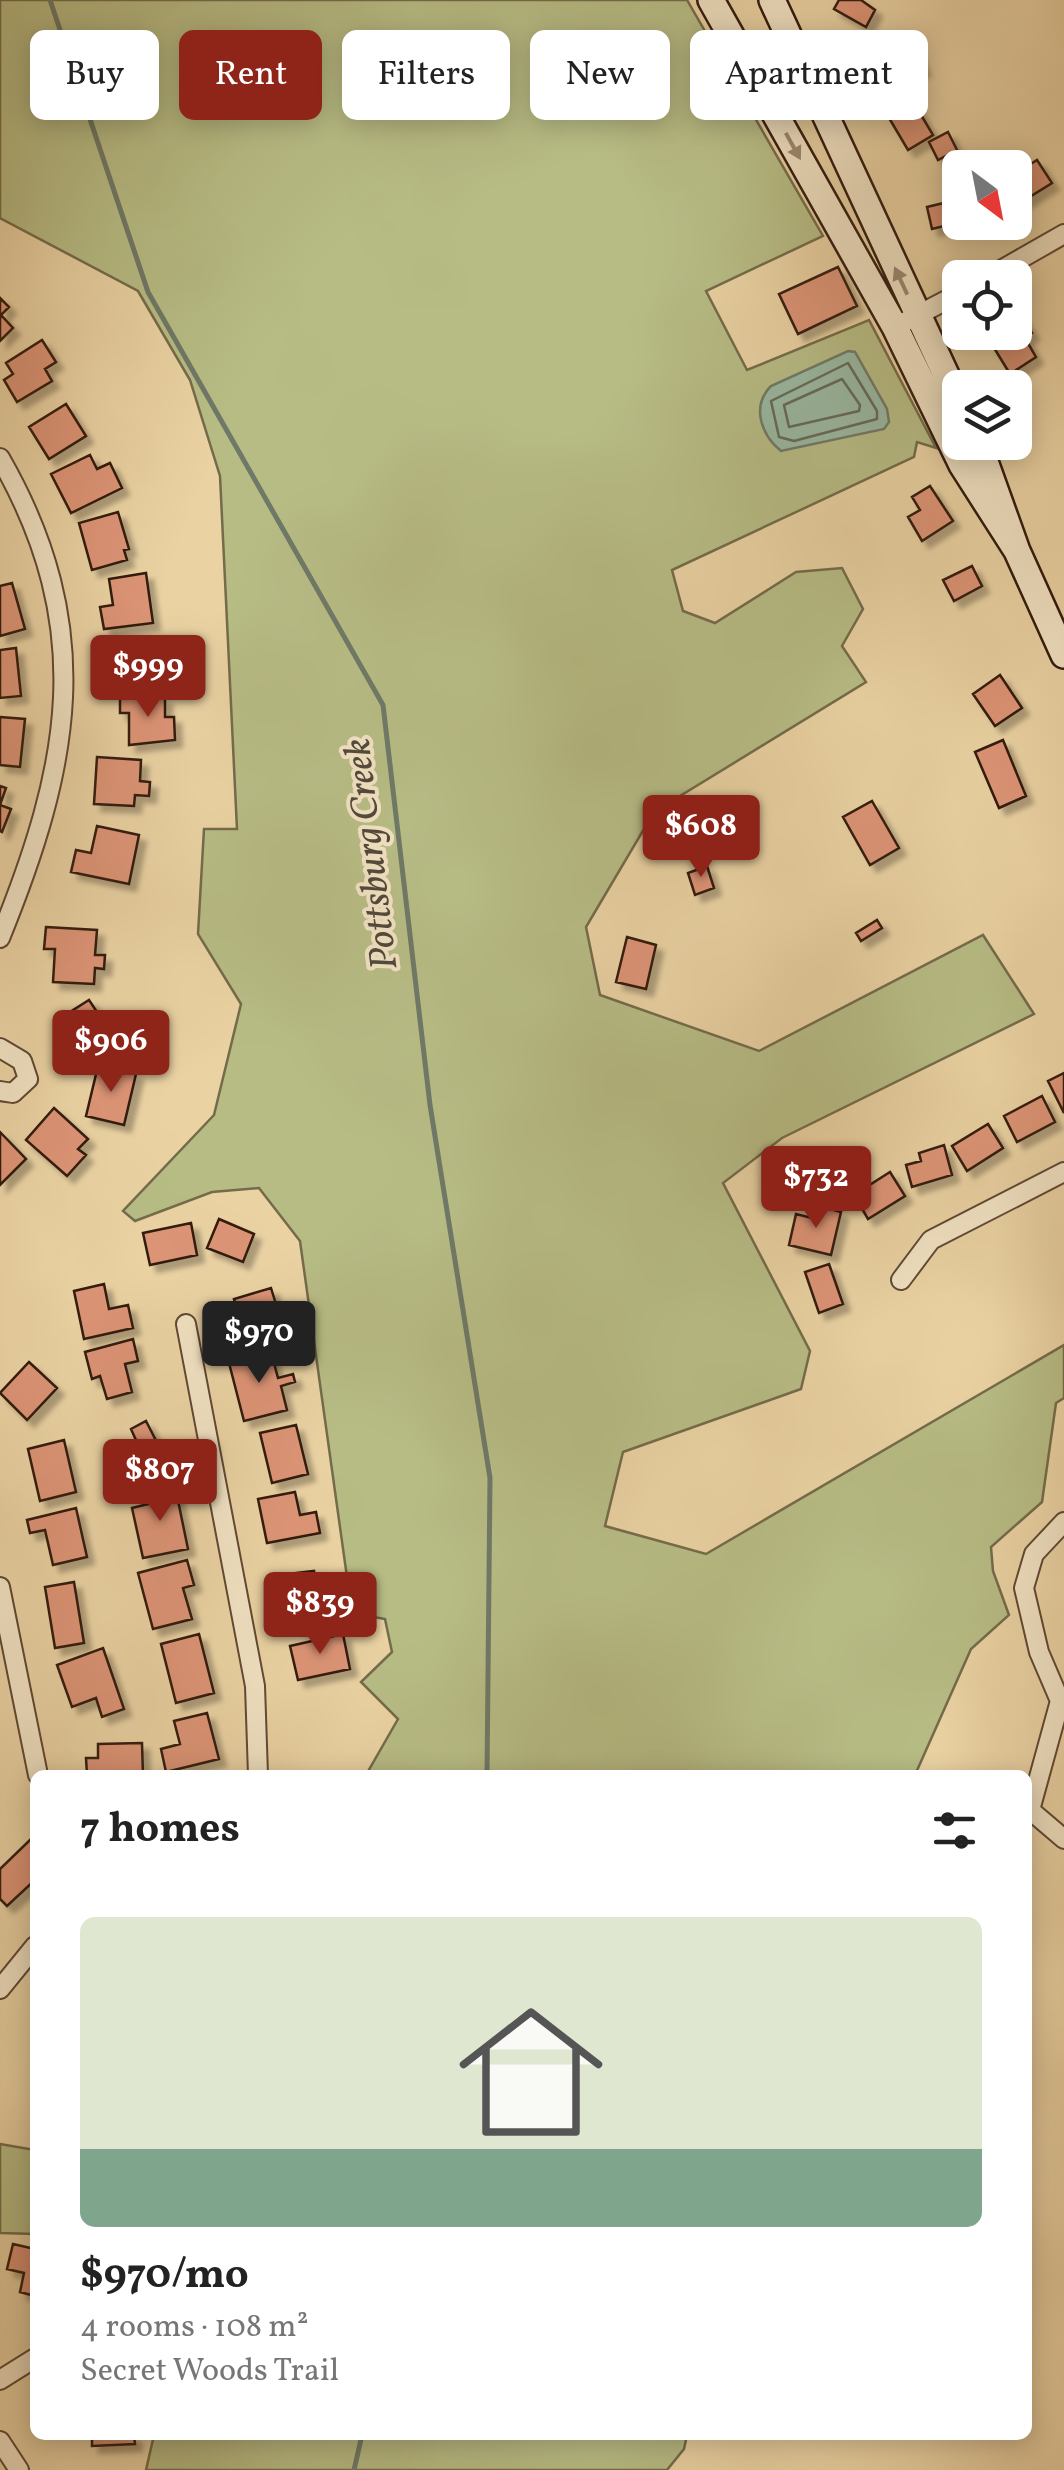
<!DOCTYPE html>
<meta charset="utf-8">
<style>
:root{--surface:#fff;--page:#f6f6f6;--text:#222;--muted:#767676;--accent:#8f2418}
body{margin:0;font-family:Vollkorn,serif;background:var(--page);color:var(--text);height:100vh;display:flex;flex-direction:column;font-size:38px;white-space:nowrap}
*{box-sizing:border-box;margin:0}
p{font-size:32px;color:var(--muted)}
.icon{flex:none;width:55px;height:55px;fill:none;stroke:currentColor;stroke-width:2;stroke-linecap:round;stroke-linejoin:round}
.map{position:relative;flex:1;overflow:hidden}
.details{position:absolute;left:30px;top:1770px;width:1002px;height:670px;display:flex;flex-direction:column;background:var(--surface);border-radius:15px;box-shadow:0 5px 25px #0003}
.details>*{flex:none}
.banner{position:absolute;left:30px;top:30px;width:1005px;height:90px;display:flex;gap:20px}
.needle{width:65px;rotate:148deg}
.buttons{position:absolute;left:942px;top:150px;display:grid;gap:20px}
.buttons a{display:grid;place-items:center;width:90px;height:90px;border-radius:15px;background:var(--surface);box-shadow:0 5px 25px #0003;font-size:50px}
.price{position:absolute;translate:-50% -85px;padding:0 22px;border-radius:10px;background:var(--accent);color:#fff;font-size:32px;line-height:65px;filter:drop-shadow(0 2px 5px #0008)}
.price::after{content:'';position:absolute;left:50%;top:60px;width:30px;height:22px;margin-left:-15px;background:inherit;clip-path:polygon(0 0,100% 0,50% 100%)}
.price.active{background:#222;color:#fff}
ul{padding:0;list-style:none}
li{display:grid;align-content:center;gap:20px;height:530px;padding:0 50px}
li span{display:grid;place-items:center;height:310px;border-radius:15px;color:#555}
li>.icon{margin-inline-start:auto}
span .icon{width:180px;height:180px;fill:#fffc;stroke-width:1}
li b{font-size:42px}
h2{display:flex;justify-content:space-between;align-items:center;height:120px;padding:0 50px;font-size:42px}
.tag{padding:0 35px;border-radius:15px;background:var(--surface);box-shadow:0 5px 25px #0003;font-size:35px;line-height:90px}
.tag.active{background:var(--accent);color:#fff}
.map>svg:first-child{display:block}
.green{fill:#b7bc85;stroke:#746b4a;stroke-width:2.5}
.water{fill:#98b8a2;stroke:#6f7967;stroke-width:2.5}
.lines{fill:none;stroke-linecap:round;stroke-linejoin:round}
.shore{stroke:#656958;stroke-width:2.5}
.stream{stroke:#6f7967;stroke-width:5}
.building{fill:#dc9476;stroke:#321a0f;stroke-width:2.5;filter:url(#shadow)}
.minor-casing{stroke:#604834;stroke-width:22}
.secondary-casing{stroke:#321a0f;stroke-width:30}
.minor{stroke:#f1e2c3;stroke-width:18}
.secondary{stroke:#f1e2c3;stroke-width:25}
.oneway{fill:#9b8872}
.labels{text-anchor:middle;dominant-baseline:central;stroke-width:8;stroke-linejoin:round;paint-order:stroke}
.water-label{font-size:38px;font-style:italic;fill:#51493b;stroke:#f1e2c3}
</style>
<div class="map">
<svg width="1064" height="2470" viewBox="0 0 1064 2470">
<defs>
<filter id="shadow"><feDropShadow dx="7" dy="7" stdDeviation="2.5" flood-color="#0004"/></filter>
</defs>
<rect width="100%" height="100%" fill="#ead2a3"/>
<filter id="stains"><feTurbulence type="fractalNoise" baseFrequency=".002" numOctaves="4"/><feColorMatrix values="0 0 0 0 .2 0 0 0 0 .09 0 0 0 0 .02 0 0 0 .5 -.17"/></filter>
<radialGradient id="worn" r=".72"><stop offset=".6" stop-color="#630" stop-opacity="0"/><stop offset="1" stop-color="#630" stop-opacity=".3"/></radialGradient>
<path class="green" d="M0 0H687L823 236 706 291 747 370 869 320 936 448 917 442 914 457 672 570 683 611 715 623 796 572 842 568 863 609 842 646 866 682 654 812 586 927 600 995 759 1051 983 935 1034 1014 782 1138 723 1183 810 1351 801 1389 623 1452 605 1526 706 1554 1064 1345V1398L1056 1403 1042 1502 991 1547 993 1571 1009 1615 971 1649 915 1775H366L398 1719 361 1682 392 1652 385 1619 352 1613 300 1241 259 1188 212 1192 135 1221 123 1211 214 1115 241 1004 198 934 204 829H237L220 476 190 380 138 291 0 218Z
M0 2144 35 2150V2234L0 2233Z
M154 2435H687L684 2449 667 2470H146Z"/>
<path class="water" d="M848 351 855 352 887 409 889 422 884 429 781 451C761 435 751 406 771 386Z"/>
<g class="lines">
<path class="shore" d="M848 363 877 411V419L794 441 779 437 771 401Z
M842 379 860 405 859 411 789 427 784 405Z"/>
<path class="stream" d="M50 0 148 292 383 705 430 1105 490 1478 487 1775
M354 2470 362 2435"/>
</g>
<path class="building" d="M839 0H861L875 10 866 27 834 9Z
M917 52 923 69 903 77 896 60Z
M895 85 902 96 908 93 933 135 908 150 876 96Z
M948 132 957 150 938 160 929 142Z
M1037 160 1052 183 1015 206V174Z
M960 199V222L932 229 927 207Z
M838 267 857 306 798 334 779 294Z
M0 298 9 307 1 315 13 328 0 341Z
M1022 317 1032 333 1025 338 1036 357 1010 374 988 338 997 332H1015V322Z
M42 340 56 362 45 369 52 381 17 402 4 380 13 374 6 363Z
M66 404 86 436 49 459 29 427Z
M90 455 97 469 110 463 122 488 71 513 51 474Z
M930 486 953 521 922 541 908 517 920 510 912 497Z
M118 512 129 549 124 550 127 560 92 570 79 523Z
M972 566 982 586 954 601 943 580Z
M146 573 153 623 104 629 100 607 113 605 109 579Z
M12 583 25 629 0 636V586Z
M163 638V688L116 689V639Z
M16 648 21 696 0 698V650Z
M1000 675 1022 708 995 726 973 694Z
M120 698H165V717H174L175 740 129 745V713H120Z
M0 717 25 719 20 767 0 765Z
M1003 740 1026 796 999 808 975 752Z
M97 757 141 760 140 781 150 782 149 796 135 795 134 806 94 804Z
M0 786 6 788 0 805 11 809 2 832 0 831Z
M872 801 899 848 870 865 843 817Z
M97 826 139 835 129 884 71 872 76 850 91 853Z
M707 866 714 888 695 895 688 873Z
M877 920 882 928 861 941 856 933Z
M46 927 97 930 95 955H105L104 969 95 968 94 984 53 982 55 949H44Z
M627 937 656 945 646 989 616 982Z
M89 1000 111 1033 80 1053 59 1019Z
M98 1066 136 1074 124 1125 86 1116Z
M1064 1073V1113L1048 1081Z
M1042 1096 1055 1122 1017 1142 1004 1116Z
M54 1108 88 1139 78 1149 86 1155 67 1176 26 1140Z
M988 1124 1003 1148 967 1171 952 1146Z
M0 1132 26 1159 0 1185Z
M944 1145 952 1175 912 1187 906 1165 921 1161 919 1153Z
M890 1172 905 1196 868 1219 854 1195Z
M819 1206 841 1212 831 1255 789 1245 796 1214 816 1219Z
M219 1219 254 1234 243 1262 207 1248Z
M191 1223 197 1255 150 1265 143 1233Z
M829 1264 843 1304 819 1313 805 1272Z
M104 1284 109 1309 128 1305 133 1328 84 1339 74 1291Z
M271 1288 286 1337 249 1349 234 1299Z
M133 1339 138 1361 125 1364 132 1392 107 1399 100 1376 92 1379 85 1352Z
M271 1352 278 1378 293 1374 295 1382 281 1386 287 1410 244 1421 229 1363Z
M29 1362 57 1388 27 1420 0 1393Z
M146 1421 170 1468 139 1484 125 1457 140 1449 131 1429Z
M296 1425 308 1474 272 1483 260 1433Z
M64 1440 76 1492 40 1501 28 1449Z
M175 1486 188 1549 143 1558 132 1508 148 1504 146 1492Z
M295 1492 300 1515 316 1512 320 1533 267 1543 258 1499Z
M76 1508 87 1557 53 1565 45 1530 30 1533 27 1520Z
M187 1560 194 1585 183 1588 192 1619 153 1629 138 1573Z
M314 1571 319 1610 284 1614 279 1575Z
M74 1582 84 1643 55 1648 45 1587Z
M199 1634 214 1693 176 1703 161 1644Z
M343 1634 350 1669 298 1680 290 1646Z
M103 1648 124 1709 102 1717 96 1698 72 1707 57 1665Z
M207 1713 219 1759 166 1772 161 1749 180 1744 174 1721Z
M142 1743 143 1775H87L86 1758H98V1744Z
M32 1838 35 1880 7 1906 0 1899V1869Z
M13 2244 35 2249V2296L20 2292 24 2273 7 2269Z
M92 2435H134L135 2444 92 2446Z"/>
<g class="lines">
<g class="minor-casing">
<path id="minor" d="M987 278 1064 234
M895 327 960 293
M0 458C98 629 70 766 0 938
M0 1048 22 1061 28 1079 13 1093 0 1091
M901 1280 931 1240 1064 1172
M186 1324 255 1686 258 1775
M1064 1522 1034 1554 1024 1588 1039 1652 1060 1701 1030 1810 1064 1839
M0 1587 38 1775
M0 1989 35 1946
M0 2380 35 2358
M0 2441 19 2470"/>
</g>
<g class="secondary-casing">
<path id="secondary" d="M711 0 895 327 962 465 1017 551
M772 0 960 405
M978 442 1017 551 1064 655"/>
</g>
<use href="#minor" class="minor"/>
<use href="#secondary" class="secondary"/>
</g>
<defs><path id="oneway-solid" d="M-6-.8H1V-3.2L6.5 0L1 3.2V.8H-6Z" transform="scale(2.5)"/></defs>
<g class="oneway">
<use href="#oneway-solid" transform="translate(793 146) rotate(61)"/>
<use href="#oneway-solid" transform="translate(901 281) rotate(-115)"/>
</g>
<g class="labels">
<g class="water-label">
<text transform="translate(373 854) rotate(-97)">Pottsburg Creek</text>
</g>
</g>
<rect width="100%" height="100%" filter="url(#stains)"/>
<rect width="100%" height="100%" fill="url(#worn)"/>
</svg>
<div class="buttons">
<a><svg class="needle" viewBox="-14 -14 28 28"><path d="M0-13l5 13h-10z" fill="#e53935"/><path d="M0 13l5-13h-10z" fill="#767676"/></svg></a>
<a><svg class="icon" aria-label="locate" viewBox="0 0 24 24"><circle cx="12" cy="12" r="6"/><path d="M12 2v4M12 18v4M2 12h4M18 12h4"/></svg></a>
<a><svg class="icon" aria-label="layers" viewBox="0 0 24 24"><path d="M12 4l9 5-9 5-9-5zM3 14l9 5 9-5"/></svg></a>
</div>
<b class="price" style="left:148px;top:720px">$999</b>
<b class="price" style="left:701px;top:880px">$608</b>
<b class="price" style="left:111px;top:1095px">$906</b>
<b class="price" style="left:816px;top:1231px">$732</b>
<b class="price active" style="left:259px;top:1386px">$970</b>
<b class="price" style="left:160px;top:1524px">$807</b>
<b class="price" style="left:320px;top:1657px">$839</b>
<div class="banner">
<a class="tag">Buy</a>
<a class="tag active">Rent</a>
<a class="tag">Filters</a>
<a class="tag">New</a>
<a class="tag">Apartment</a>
</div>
<section class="details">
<h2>7 homes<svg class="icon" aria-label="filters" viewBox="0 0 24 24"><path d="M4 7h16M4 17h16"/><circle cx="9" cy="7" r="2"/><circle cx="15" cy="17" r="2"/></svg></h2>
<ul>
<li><span style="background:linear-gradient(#dfe7d0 75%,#7fa58c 0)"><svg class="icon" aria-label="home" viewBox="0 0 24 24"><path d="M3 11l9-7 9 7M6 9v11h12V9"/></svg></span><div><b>$970/mo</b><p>4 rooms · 108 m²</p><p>Secret Woods Trail</p></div></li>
</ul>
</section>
</div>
